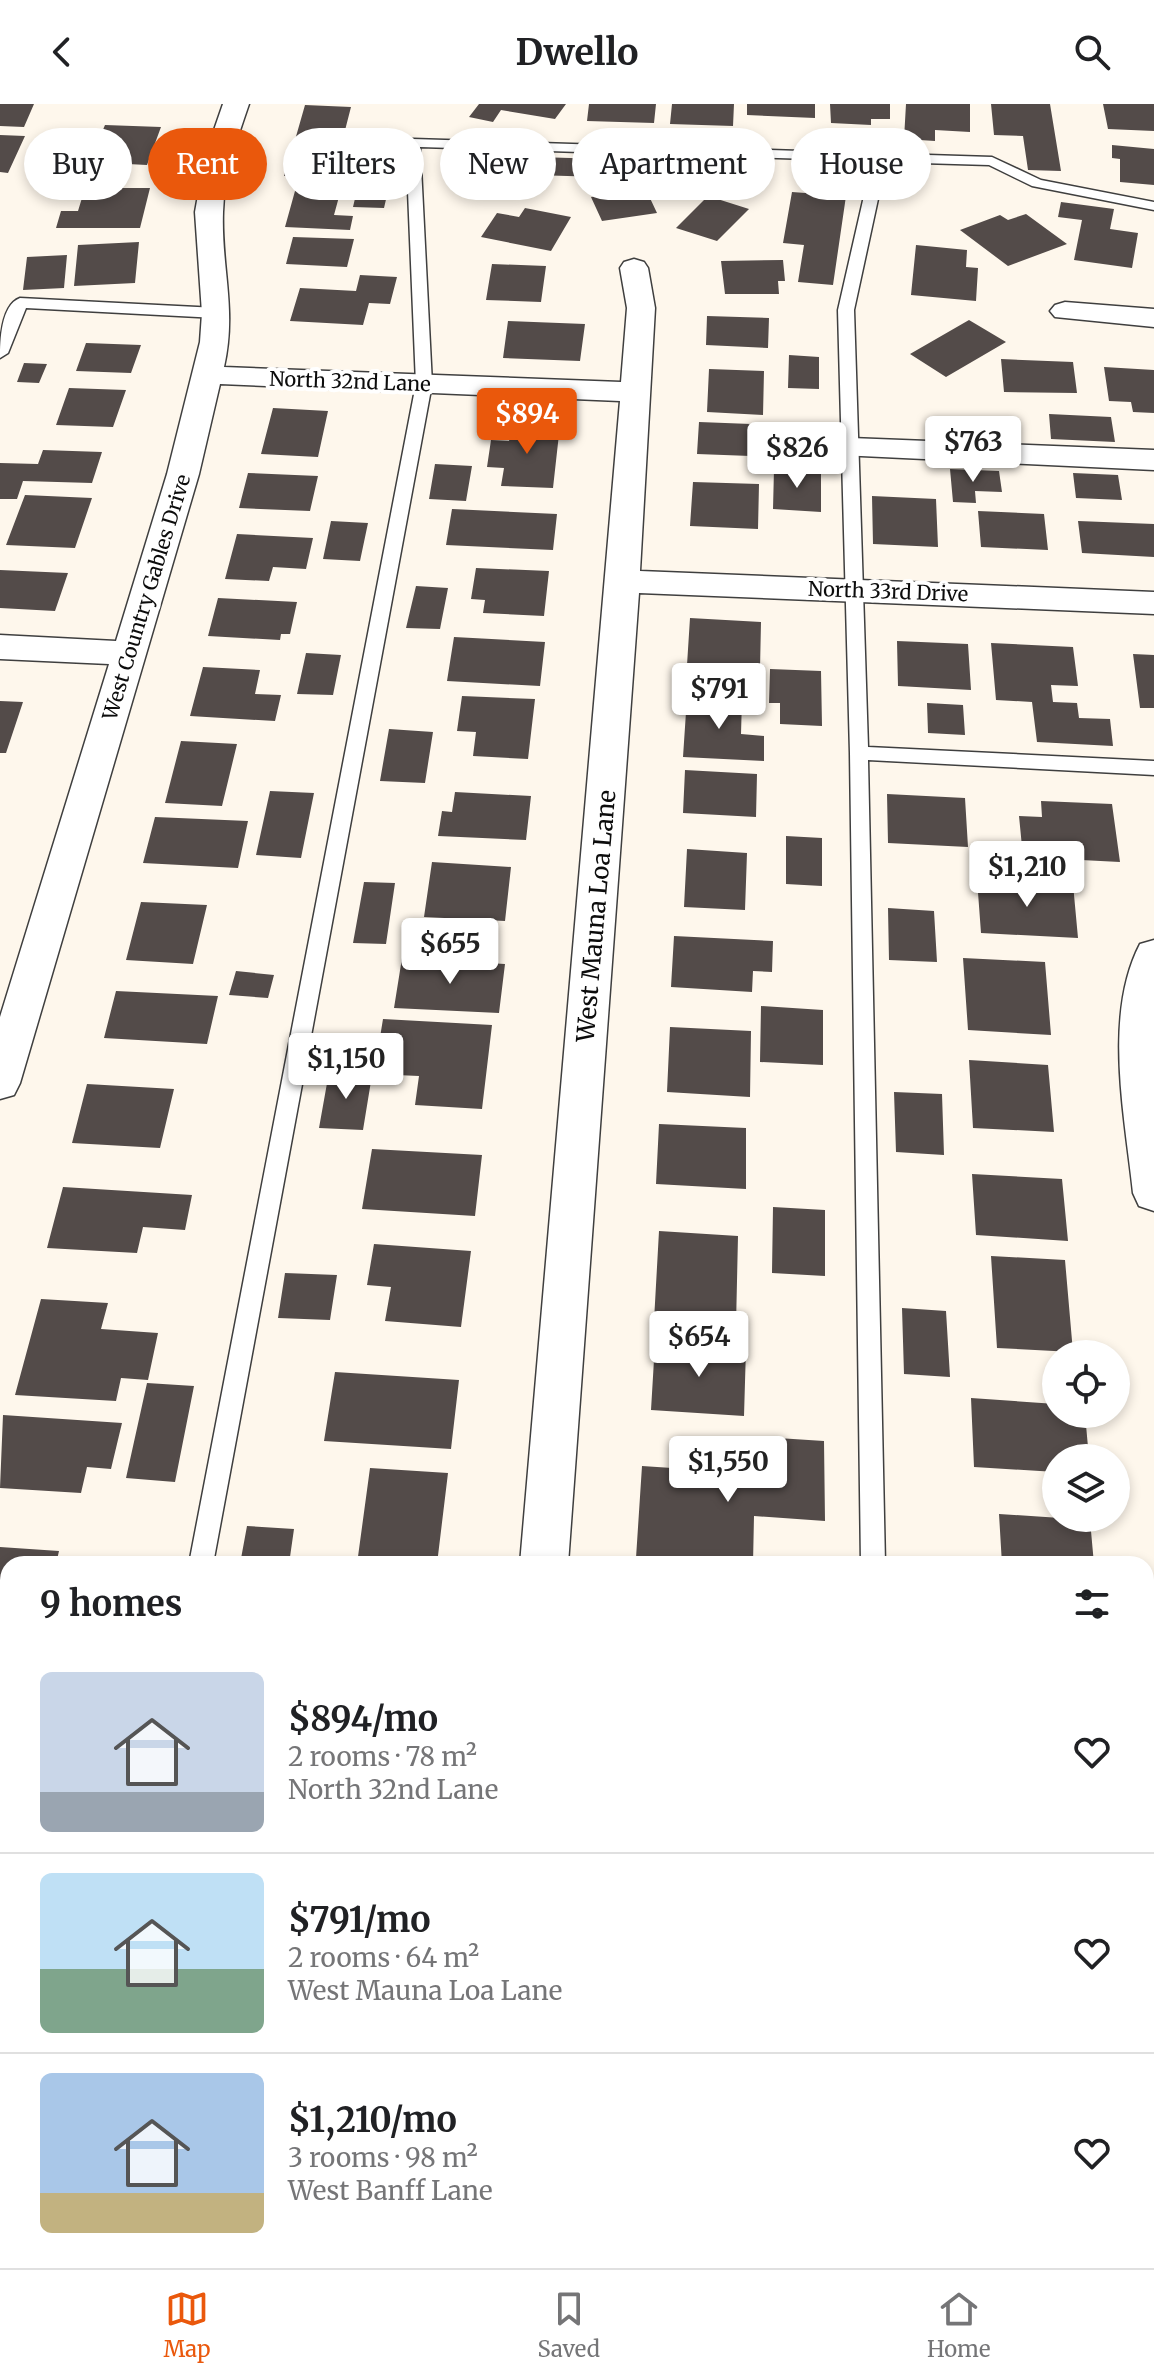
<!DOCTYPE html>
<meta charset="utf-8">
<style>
:root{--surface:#fff;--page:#f6f6f6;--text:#202124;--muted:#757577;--line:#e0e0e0;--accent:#ea580c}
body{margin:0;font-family:Merriweather,serif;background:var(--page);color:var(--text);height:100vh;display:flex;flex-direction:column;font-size:30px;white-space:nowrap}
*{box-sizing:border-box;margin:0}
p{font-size:26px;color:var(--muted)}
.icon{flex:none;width:44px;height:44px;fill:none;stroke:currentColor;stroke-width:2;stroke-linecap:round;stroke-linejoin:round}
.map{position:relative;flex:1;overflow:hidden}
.details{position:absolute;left:0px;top:1452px;width:1154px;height:712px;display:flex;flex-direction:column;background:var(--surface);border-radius:24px 24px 0 0;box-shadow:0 4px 12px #0003}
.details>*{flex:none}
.guide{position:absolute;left:24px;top:24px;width:1106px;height:72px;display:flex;gap:16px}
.controls{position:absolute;left:1042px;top:1236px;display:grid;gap:16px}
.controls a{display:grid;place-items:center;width:88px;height:88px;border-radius:50%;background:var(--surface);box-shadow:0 4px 12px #0003;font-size:40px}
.price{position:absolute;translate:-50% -68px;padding:0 18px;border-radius:8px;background:#fff;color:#222;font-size:26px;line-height:52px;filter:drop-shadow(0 2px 4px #0008)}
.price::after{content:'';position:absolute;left:50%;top:48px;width:24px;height:18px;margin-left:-12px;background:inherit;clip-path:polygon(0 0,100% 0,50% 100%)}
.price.selected{background:var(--accent);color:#fff}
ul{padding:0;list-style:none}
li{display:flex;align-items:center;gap:24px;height:200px;padding:0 40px}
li+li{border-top:2px solid var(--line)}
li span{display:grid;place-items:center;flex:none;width:224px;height:160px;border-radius:12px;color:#555}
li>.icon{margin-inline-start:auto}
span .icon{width:96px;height:96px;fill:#fffc;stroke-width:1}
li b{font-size:34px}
h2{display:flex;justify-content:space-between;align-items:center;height:96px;padding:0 40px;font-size:34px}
.chip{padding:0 28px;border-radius:36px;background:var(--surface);box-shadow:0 4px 12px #0003;font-size:28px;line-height:72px}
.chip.selected{background:var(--accent);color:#fff}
header{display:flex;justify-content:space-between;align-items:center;height:104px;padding:0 40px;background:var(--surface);font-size:36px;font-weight:700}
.dock{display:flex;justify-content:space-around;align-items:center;height:112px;border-top:2px solid var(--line);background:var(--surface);font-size:22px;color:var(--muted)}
.dock a{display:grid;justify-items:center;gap:4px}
.dock .selected{color:var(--accent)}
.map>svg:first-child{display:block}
.building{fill:#534b49}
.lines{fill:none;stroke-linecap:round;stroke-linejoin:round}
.service-casing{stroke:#3f3f3f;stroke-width:3}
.minor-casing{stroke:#3f3f3f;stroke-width:3}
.service{fill:#fff;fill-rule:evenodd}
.minor{fill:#fff;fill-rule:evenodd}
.labels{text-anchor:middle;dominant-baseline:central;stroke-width:8;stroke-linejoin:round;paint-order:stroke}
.far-street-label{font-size:20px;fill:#0c0c0c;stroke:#fff}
.street-label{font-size:24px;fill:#0c0c0c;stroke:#fff}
</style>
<header><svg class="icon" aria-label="back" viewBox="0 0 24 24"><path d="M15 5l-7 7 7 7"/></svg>Dwello<svg class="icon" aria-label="search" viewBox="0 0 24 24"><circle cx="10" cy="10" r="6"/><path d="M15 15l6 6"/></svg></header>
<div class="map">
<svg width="1154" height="2164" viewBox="0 0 1154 2164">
<rect width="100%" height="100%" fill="#fef7ec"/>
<path class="building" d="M0 0H34L24 23 0 22Z
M479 0H566L555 15 501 6 493 18 469 13Z
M589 0H656L654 19 587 17Z
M672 0H734L733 22 670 20Z
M747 0H815V14L747 11Z
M830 0H890V15H871V21L831 19Z
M906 0H970V28L935 26V37L904 35Z
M991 0H1050L1061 67 1028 66 1023 32 994 31Z
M1103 0H1154V27L1108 25Z
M305 1 351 3 342 38 295 36Z
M105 21 161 23 147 61 89 58Z
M875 26 892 27V42L875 41Z
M0 31 25 32 8 69 0 68Z
M1112 41 1154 45V81L1120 78V55L1112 54Z
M292 45 359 47 352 74 284 72Z
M538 53 602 55 600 73 535 71Z
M360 73 391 74 384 104 353 103Z
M641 75 657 109 602 117 591 93 613 90 608 79Z
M85 84H150L140 124H56L61 107H78Z
M295 87 340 89 334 111 353 112 350 126 285 123Z
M792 88 846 92 833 181 798 178 804 141 783 139Z
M708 92 749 105 717 137 676 124Z
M1061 98 1114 105 1110 125 1138 129 1132 164 1074 156 1082 116 1058 113Z
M525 104 571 113 551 147 481 133 497 109 519 113Z
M1026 110 1067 140 1008 162 960 126 1000 111 1008 116Z
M293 133 354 135 347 163 286 160Z
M139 138 135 179 74 182 78 141Z
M916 141 967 146 966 163 978 164 976 197 911 191Z
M67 151 64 184 23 186 27 153Z
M783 156 785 177H778L779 190H725L721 157Z
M492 160 546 162 541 198 486 196Z
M360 171 397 173 390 200 369 199 363 221 290 217 300 184 356 187Z
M707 212 769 214 768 244 706 241Z
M969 216 1006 238 946 273 910 250Z
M508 217 585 220 580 257 503 254Z
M86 239 141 241 131 269 76 267Z
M789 251 819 253V285L788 284Z
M1001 255 1073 258 1077 289 1004 288Z
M24 259 47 260 39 279 17 278Z
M1104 263 1154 266V309L1133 308 1131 298 1109 297Z
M709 265 764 267 763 311 707 308Z
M69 284 126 286 113 323 56 321Z
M273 304 328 307 318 353 261 350Z
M1049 310 1111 313 1115 338 1051 335Z
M699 318 774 321V353L697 350Z
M512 319 560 321 553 384 501 382 504 364 487 363 491 336 509 337Z
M43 346 102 348 92 379 23 377 17 395H0V359L38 360Z
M435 360 472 362 466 397 429 395Z
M774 365 821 367V408L773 405Z
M950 365 999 367 1002 388 975 387 976 399 953 398Z
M248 369 318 372 310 407 239 404Z
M1073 369 1118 371 1122 396 1076 394Z
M693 378 759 380 758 425 690 422Z
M25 391 92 394 75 444 6 441Z
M872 392 936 395 938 443 873 440Z
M452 405 557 410 553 446 446 441Z
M978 407 1044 410 1048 446 981 443Z
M331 417 368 419 360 457 323 455Z
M1078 417 1154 420V453L1082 449Z
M237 430 313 434 306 465 273 463 269 477 225 475Z
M476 464 549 467 544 512 483 509 485 496 471 495Z
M0 466 68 469 55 507 0 504Z
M416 482 448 484 440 525 406 524Z
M218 494 297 498 290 530H281L280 536 208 532Z
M690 514 761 518 760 565 687 561Z
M454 533 545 538 540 582 447 577Z
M897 537 968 540 971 586 898 582Z
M991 539 1073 543 1078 582 1051 581 1053 598 1077 599 1079 614 1110 615 1113 642 1037 638 1032 598 996 596Z
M306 549 341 551 333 591 297 590Z
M1133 550 1154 551V604H1140Z
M203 563 260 566 255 590 281 591 275 617 190 612Z
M770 565 821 567 822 622 780 620V599H769Z
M462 592 535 595 528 655 473 652 476 628 457 627Z
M687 593 742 595 741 630 764 632V657L683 653Z
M0 597 23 598 6 649H0Z
M927 599 963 601 965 631 928 629Z
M389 625 433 628 425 679 380 677Z
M181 637 237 640 222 702 165 699Z
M685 666 757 670 756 713 683 709Z
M270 687 314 689 301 754 256 751Z
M455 688 531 692 526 736 438 732 442 707 452 708Z
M887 690 965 694 968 743 888 739Z
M1041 697 1112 700 1120 758 1023 753 1019 712 1042 713Z
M155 713 248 717 238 764 143 759Z
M786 732 822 734V782L786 780Z
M687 745 747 749 745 806 684 803Z
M432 758 511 763 505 817 424 813Z
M977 775 1073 780 1078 834 981 829Z
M364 778 395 779 386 840 353 839Z
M141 798 207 801 193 860 126 856Z
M888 804 934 807 937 858 889 856Z
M674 832 773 837 772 868 753 867 752 888 671 883Z
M402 854 505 860 499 909 394 904Z
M963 854 1045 858 1051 931 968 926Z
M236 867 274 871 268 894 229 891Z
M116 887 218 892 207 940 104 934Z
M761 902 823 906V961L760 958Z
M383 915 492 921 482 1005 415 1001 419 972 374 970Z
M670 923 751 927 750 993 667 988Z
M969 956 1048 961 1054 1028 973 1024Z
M329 968 372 971 363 1026 319 1024Z
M87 980 174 985 160 1044 72 1039Z
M894 988 942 990 944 1051 896 1048Z
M659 1020 746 1024V1085L656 1080Z
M372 1045 482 1051 475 1112 362 1105Z
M972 1070 1062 1075 1068 1137 976 1131Z
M63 1083 192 1091 185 1126 143 1123 137 1149 47 1144Z
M773 1103 825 1106V1172L772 1169Z
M659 1127 738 1132 736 1222 654 1217Z
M374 1140 471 1147 461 1223 385 1217 391 1183 367 1181Z
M991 1152 1065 1156 1073 1248 997 1244Z
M285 1169 337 1171 330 1216 278 1214Z
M41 1195 108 1199 101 1225 158 1229 148 1276 121 1274 116 1297 15 1291Z
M902 1204 946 1207 950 1273 904 1270Z
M655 1239 746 1244 744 1312 651 1306Z
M335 1268 459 1276 451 1345 324 1337Z
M147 1279 194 1282 175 1378 126 1374Z
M971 1294 1056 1300V1310H1085L1089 1354H1056V1368L974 1363Z
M3 1311 122 1319 111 1365 87 1363 81 1389 0 1384Z
M762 1333 824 1337 825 1417 754 1412 753 1460 636 1454 642 1362 762 1370Z
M370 1364 448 1369 437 1460H357Z
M999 1410 1090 1416 1094 1460H1002Z
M247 1422 294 1425 289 1460H240Z
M0 1443 59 1447 56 1460H8V1540L0 1539Z
M910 1455 953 1458V1460H910Z
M0 1585 8 1586V1654L0 1653Z
M0 1741H8V1775L1 1805Z
M7 1939H8V1976L0 1975Z
M213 2156H365L364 2164H212Z
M1056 2156H1148L1149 2164H1056Z"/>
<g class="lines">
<g class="service-casing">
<path id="service" d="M413 35 992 53 1041 76 1154 98V106L1032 82 989 61 886 58 854 206 868 643 1154 657V671L868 656 885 1460H861L850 649 838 206 872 57 420 43 432 280 213 1460H189L416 280 406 39Z
M20 194 217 204 225 209 217 214 26 204 8 249 0 254C0 236 1 201 20 194Z
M55 2156H85L83 2164H53Z
M870 2156H900V2164H870Z"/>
</g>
<g class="minor-casing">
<path id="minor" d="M223 0H249C237 35 224 71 223 108 221 164 237 205 224 263L621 278 627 204 620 164 624 158 634 155 644 158 648 164 655 204 640 467 1154 488V510L639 489 568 1460H520L620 297 220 280 199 370 20 979 14 991 0 995V913L109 560 0 555V531L116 537 167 370 200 238 202 209 195 108 205 52Z
M1065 198 1154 205V223L1055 213 1050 207 1055 201Z
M851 334 1154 346V366L840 351 835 344 840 337Z
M1154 836V1107L1139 1102 1133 1089C1125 1013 1103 911 1140 840Z
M460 2156H518L517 2164H459Z"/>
</g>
<use href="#service" class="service"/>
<use href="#minor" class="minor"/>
</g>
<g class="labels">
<g class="far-street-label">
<text transform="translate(350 277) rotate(2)">North 32nd Lane</text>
<text transform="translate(888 487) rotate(2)">North 33rd Drive</text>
<text transform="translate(146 493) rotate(-73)">West Country Gables Drive</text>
</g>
<g class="street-label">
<text transform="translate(596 812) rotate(-85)">West Mauna Loa Lane</text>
</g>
</g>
</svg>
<div class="controls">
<a><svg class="icon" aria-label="locate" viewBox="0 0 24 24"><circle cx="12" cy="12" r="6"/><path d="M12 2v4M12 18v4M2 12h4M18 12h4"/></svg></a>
<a><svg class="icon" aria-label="layers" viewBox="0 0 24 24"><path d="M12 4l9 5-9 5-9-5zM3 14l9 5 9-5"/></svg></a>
</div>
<b class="price selected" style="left:527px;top:352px">$894</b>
<b class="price" style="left:973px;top:380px">$763</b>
<b class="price" style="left:797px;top:386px">$826</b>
<b class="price" style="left:719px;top:627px">$791</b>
<b class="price" style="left:1027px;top:805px">$1,210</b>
<b class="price" style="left:450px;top:882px">$655</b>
<b class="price" style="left:346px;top:997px">$1,150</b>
<b class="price" style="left:699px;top:1275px">$654</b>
<b class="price" style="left:728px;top:1400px">$1,550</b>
<div class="guide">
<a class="chip">Buy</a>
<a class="chip selected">Rent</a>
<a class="chip">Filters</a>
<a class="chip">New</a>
<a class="chip">Apartment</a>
<a class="chip">House</a>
</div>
<section class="details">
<h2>9 homes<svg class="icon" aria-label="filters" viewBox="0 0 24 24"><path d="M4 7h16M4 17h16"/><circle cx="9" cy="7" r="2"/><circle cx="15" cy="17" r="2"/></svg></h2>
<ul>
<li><span style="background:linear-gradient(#c9d6e8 75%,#9aa5b1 0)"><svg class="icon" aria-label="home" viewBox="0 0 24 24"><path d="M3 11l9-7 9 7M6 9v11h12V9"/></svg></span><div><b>$894/mo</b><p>2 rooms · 78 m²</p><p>North 32nd Lane</p></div><svg class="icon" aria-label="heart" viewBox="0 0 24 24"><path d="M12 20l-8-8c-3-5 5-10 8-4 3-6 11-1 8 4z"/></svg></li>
<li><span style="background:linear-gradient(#bfe0f5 60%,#7fa58c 0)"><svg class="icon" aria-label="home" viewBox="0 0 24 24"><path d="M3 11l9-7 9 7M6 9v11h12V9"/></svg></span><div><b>$791/mo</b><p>2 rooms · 64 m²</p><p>West Mauna Loa Lane</p></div><svg class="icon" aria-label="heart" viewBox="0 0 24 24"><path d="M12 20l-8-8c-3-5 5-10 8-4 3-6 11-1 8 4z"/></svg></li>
<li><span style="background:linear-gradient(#a9c7e8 75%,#c2b280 0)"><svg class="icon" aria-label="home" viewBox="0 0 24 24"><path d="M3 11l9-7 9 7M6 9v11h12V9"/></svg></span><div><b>$1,210/mo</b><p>3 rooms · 98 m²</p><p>West Banff Lane</p></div><svg class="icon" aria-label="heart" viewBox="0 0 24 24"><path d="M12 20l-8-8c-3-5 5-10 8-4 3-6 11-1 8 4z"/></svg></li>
</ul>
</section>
</div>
<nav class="dock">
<a class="selected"><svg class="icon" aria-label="map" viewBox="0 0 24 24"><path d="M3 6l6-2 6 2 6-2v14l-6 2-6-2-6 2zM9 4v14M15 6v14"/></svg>Map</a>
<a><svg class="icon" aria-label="saved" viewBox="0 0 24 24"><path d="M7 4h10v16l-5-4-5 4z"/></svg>Saved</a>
<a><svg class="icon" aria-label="home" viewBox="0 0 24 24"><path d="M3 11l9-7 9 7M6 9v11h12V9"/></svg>Home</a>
</nav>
